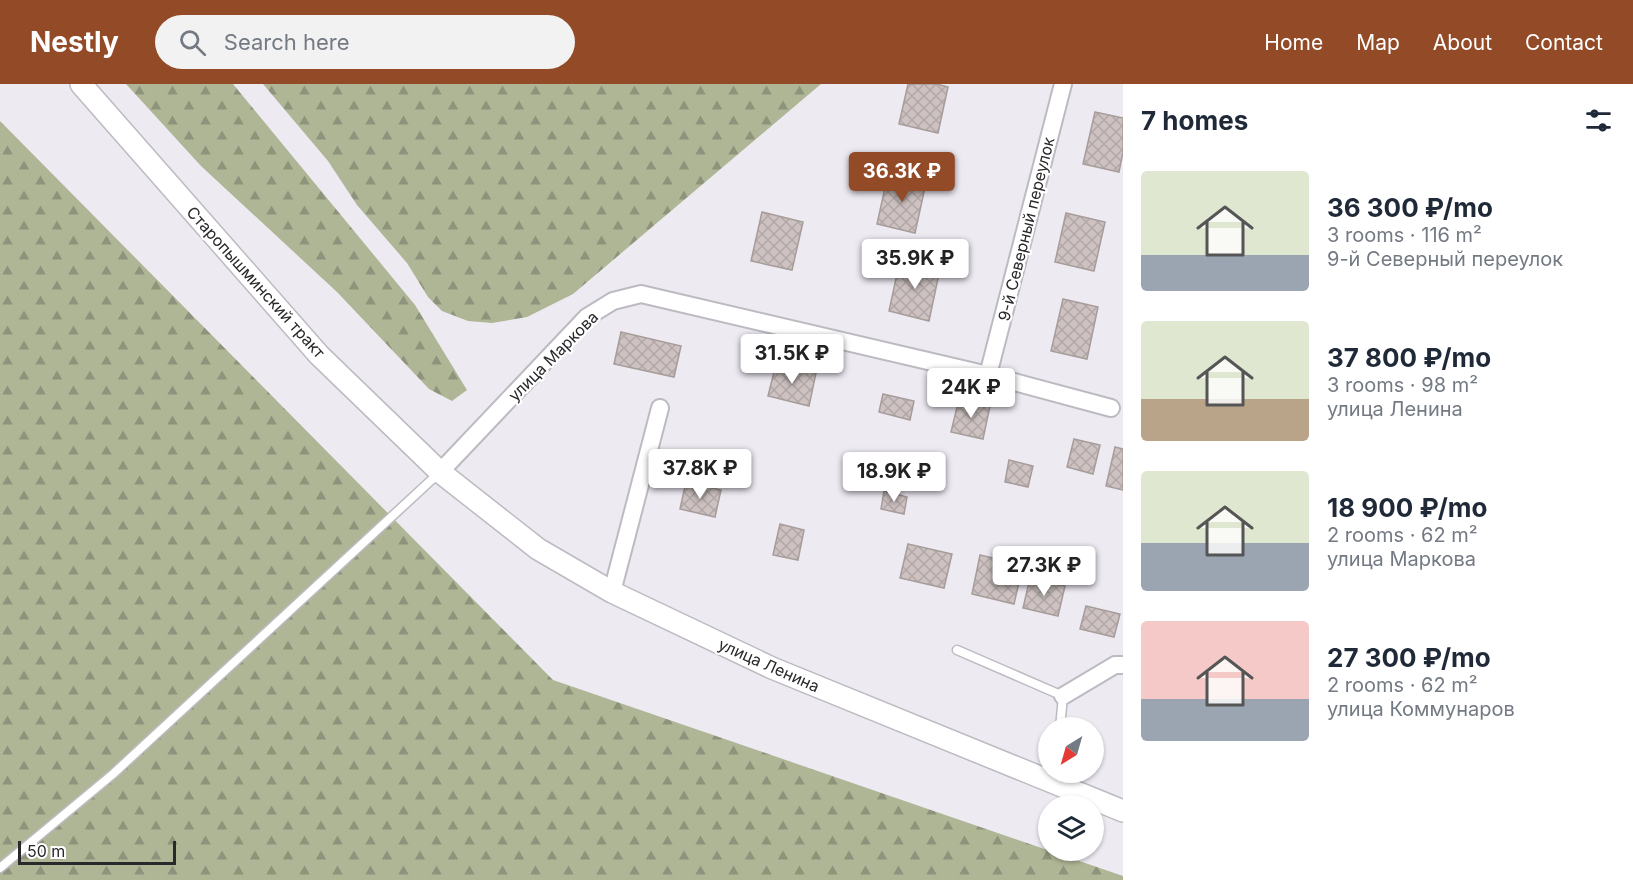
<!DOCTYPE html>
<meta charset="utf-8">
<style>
:root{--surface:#fff;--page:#f2f2f3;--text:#1f2937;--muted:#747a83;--accent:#924a27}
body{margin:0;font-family:Inter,sans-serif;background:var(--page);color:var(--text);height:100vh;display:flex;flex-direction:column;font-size:22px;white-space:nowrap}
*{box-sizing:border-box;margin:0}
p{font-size:20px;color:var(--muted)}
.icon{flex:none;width:33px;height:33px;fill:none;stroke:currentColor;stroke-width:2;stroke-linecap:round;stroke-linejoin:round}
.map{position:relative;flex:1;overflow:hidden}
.side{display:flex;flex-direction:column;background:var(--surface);width:510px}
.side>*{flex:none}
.needle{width:39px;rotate:217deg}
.controls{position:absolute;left:1038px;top:633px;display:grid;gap:12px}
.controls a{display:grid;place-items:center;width:66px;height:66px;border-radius:50%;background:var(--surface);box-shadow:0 2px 4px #0004;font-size:30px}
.scale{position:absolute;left:18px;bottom:15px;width:158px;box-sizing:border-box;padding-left:6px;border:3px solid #29282b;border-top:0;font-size:16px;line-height:21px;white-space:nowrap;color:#29282b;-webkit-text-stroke:4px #fff;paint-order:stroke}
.price{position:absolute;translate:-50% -51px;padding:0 14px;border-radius:6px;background:#fff;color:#222;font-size:20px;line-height:39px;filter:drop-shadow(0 2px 3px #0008)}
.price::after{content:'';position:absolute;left:50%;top:36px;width:18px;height:14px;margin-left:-9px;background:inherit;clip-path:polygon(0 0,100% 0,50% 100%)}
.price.on{background:var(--accent);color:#fff}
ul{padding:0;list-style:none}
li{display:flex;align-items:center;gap:18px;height:150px;padding:0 18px}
li span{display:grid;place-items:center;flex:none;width:168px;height:120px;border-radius:6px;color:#555}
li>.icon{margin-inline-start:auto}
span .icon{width:72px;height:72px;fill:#fffc;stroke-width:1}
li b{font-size:26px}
h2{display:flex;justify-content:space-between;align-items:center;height:72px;padding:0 18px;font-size:26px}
header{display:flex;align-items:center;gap:36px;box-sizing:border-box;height:84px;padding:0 30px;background:var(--accent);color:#fff}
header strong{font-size:28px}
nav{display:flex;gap:33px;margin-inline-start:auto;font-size:21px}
.search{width:420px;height:54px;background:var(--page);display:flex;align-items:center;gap:15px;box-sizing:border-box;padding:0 21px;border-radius:33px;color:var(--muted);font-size:22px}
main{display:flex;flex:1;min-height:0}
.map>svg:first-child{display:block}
.forest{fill:url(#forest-firs)}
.building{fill:url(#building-cross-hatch);stroke:#a69c9a;stroke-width:1.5}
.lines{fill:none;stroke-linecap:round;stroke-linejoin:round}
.service-casing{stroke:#bdbac2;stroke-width:11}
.minor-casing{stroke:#bdbac2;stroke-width:20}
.tertiary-casing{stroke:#bdbac2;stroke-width:24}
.service{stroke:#fff;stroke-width:8}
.minor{stroke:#fff;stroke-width:16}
.tertiary{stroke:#fff;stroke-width:21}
.labels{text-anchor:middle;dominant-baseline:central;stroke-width:4.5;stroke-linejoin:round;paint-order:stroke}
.street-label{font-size:16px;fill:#29282b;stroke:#fff}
</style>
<header>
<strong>Nestly</strong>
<div class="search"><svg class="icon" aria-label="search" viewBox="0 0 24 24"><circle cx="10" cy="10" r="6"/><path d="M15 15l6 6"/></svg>Search here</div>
<nav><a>Home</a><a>Map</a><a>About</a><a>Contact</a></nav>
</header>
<main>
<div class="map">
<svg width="1123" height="796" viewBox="0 0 1123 796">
<defs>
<pattern id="forest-firs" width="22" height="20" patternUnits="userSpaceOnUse" patternTransform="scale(1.5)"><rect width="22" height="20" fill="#afb696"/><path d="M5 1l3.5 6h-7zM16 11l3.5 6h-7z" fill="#8e947b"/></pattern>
<pattern id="building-cross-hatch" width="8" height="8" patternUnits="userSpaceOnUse" patternTransform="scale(1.5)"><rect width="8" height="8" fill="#cdc2c1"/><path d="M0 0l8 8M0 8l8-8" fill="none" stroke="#b0a7a6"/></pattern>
</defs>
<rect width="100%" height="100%" fill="#edeaf2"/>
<path class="forest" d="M126 0H233L415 221 467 306 452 317 429 305 337 208 201 82Z
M263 0H821L573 210 527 233 492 239 468 237 442 227 428 213 407 179 357 121 328 77Z
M0 37 553 596 1123 792V796H0Z"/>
<path class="building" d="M908 0H937L948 3 938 49 899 40Z
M1095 28 1123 34V68L1119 88 1083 80Z
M888 90 926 99 915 149 877 140Z
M762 128 803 138 792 186 751 177Z
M1066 129 1105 138 1094 187 1055 178Z
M900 176 940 185 929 237 889 227Z
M1063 215 1098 223 1087 275 1051 267Z
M621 248 681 262 674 293 614 280Z
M776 280 816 289 809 322 768 312Z
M883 310 914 317 910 336 879 328Z
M959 315 990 322 983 355 951 348Z
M1074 355 1100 361 1093 390 1067 383Z
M1115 363 1123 365V406L1106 402Z
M1009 376 1033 382 1028 403 1005 398Z
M686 398 721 406 715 433 680 425Z
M884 407 907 413 904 430 881 425Z
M780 440 804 446 798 476 773 471Z
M908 460 952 470 944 504 900 494Z
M980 471 1023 481 1014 520 972 510Z
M1030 494 1065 502 1058 532 1023 524Z
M1086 522 1120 530 1114 553 1080 545Z"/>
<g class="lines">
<g class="service-casing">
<path id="service" d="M957 566 1063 612 1060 644
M0 784 113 690 440 388"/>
</g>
<g class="minor-casing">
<path id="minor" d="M988 291 1063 0
M440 388 587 233 613 217 641 210 988 291 1111 324
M612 508 660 324
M1063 612 1115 581H1123"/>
</g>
<g class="tertiary-casing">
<path id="tertiary" d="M81 0 319 271 440 388 538 465 612 508 772 584 1123 727"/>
</g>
<use href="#service" class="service"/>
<use href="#minor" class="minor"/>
<use href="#tertiary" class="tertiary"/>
</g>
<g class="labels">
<g class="street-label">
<text transform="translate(1026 145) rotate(-76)">9-й Северный переулок</text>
<text transform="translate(256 198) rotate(48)">Старопышминский тракт</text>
<text transform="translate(553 272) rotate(-45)">улица Маркова</text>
<text transform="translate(769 581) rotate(24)">улица Ленина</text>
</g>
</g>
</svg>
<div class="controls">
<a><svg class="needle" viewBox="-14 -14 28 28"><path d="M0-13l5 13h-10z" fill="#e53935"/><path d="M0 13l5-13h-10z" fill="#747a83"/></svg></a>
<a><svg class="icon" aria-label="layers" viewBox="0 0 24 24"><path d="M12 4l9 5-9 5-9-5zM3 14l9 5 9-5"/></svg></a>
</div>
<div class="scale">50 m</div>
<b class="price on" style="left:902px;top:119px">36.3K ₽</b>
<b class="price" style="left:915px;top:206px">35.9K ₽</b>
<b class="price" style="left:792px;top:301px">31.5K ₽</b>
<b class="price" style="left:971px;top:335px">24K ₽</b>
<b class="price" style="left:700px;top:416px">37.8K ₽</b>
<b class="price" style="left:894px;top:419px">18.9K ₽</b>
<b class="price" style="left:1044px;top:513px">27.3K ₽</b>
</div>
<section class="side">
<h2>7 homes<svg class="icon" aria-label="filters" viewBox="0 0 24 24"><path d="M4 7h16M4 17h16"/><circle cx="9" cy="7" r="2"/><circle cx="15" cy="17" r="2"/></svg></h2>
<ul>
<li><span style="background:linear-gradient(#dfe7d0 70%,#9aa5b1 0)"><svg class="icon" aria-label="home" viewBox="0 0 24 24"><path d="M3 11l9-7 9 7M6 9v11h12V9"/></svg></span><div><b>36 300 ₽/mo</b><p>3 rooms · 116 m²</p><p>9-й Северный переулок</p></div></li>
<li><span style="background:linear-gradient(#dfe7d0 65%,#b9a48a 0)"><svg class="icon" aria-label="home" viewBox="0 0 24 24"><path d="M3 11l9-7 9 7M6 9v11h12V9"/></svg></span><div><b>37 800 ₽/mo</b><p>3 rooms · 98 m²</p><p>улица Ленина</p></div></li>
<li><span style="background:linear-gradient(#dfe7d0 60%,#9aa5b1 0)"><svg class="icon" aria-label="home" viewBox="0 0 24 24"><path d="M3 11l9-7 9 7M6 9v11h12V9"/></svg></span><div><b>18 900 ₽/mo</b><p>2 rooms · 62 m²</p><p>улица Маркова</p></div></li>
<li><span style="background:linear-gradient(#f6c9c9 65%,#9aa5b1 0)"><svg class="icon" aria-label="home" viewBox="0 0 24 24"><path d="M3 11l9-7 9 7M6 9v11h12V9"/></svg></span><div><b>27 300 ₽/mo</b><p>2 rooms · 62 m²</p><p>улица Коммунаров</p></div></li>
</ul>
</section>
</main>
